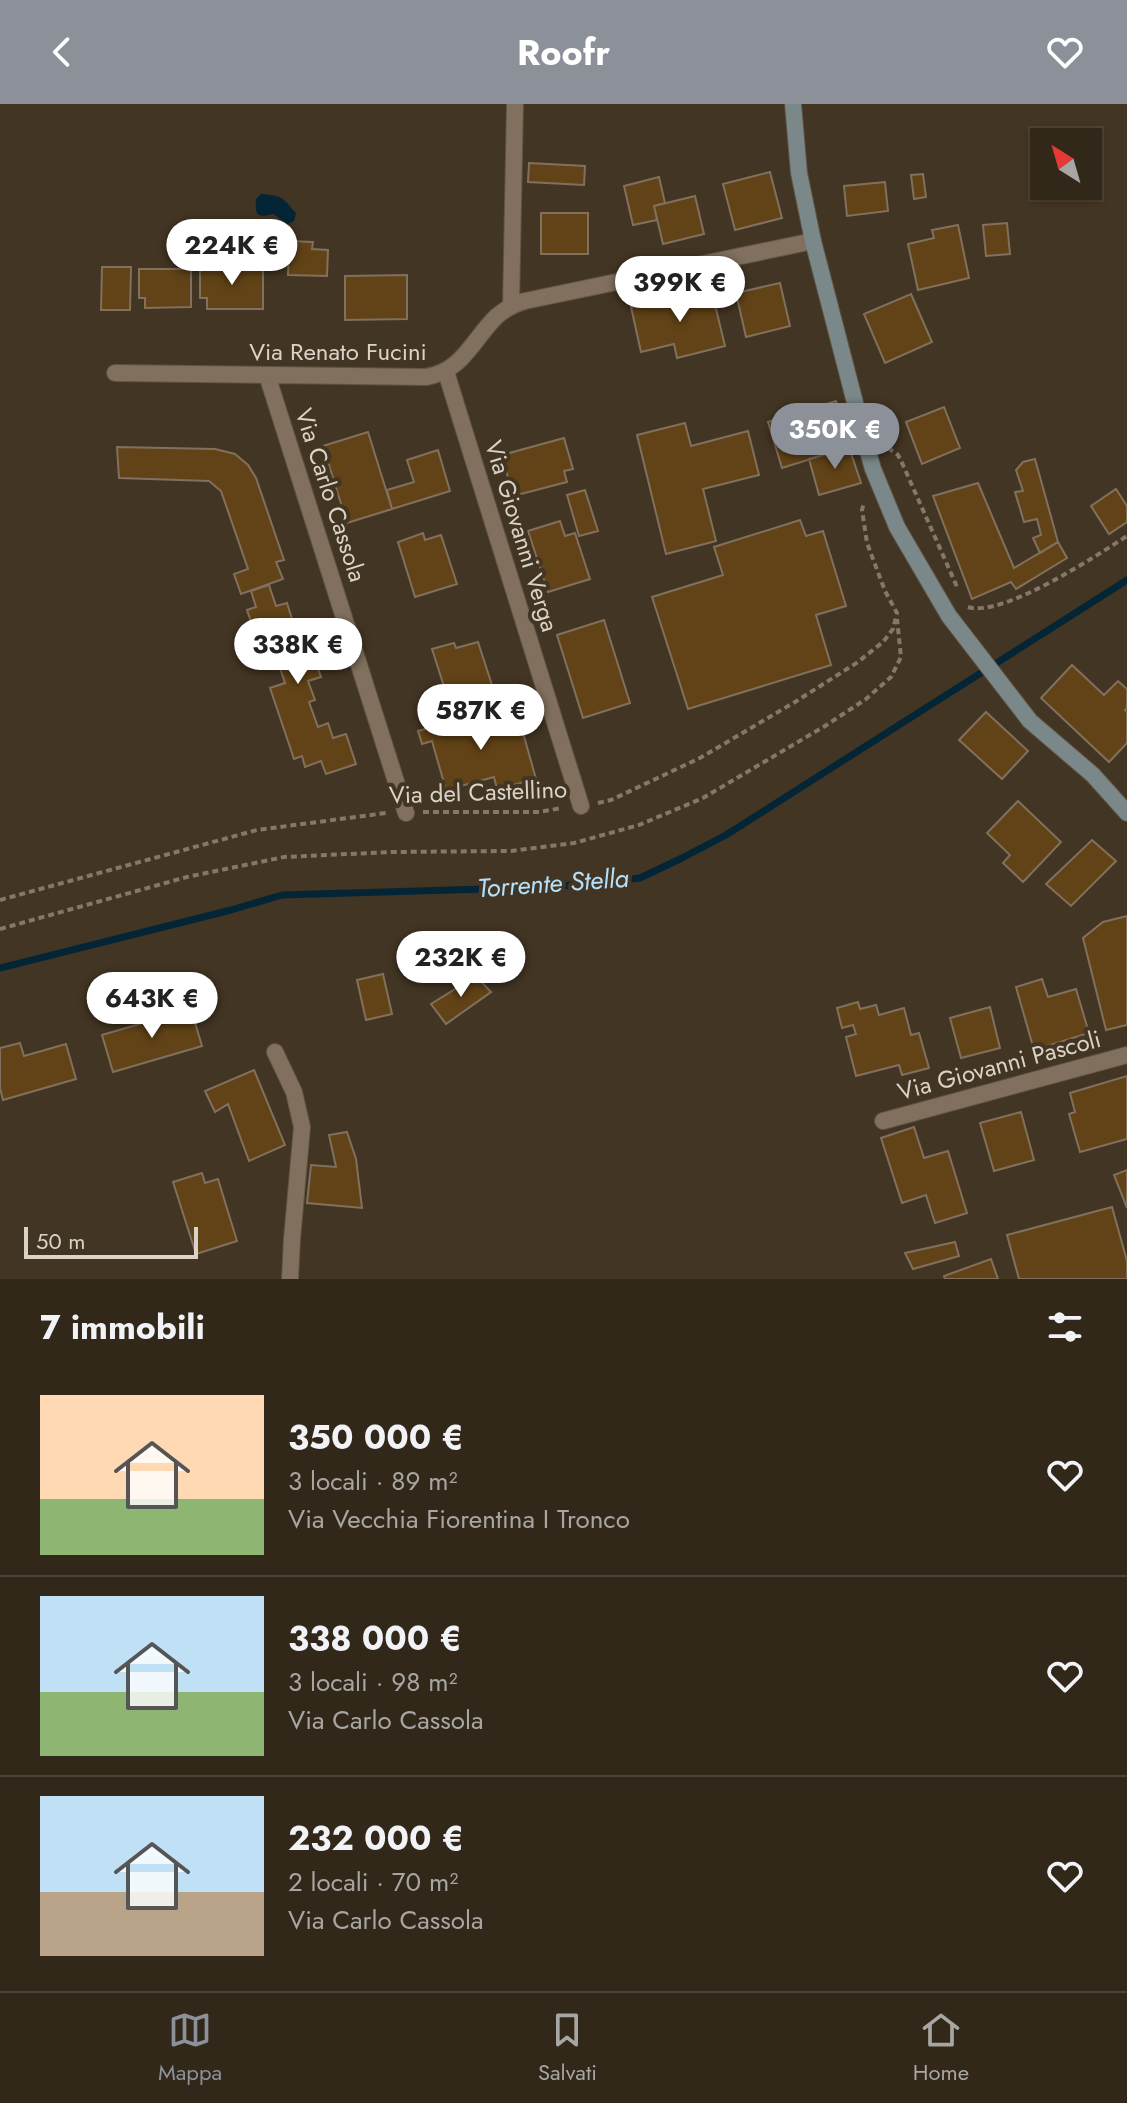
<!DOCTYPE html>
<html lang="it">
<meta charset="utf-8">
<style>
:root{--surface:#32281a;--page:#3a3023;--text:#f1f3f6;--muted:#a8a6a2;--line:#4d4439;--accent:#8c9099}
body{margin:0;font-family:Jost,sans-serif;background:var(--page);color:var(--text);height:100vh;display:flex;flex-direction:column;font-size:30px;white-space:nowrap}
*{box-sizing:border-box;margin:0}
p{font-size:26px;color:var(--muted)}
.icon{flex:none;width:44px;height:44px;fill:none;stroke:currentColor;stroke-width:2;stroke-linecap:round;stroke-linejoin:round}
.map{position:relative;height:1175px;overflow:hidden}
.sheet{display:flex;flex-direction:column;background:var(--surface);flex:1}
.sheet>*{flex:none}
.needle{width:52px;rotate:323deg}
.tools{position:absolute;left:1030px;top:24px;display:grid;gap:16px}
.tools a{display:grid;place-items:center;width:72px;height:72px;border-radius:0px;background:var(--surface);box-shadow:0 2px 6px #0004,0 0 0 2px var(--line);font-size:40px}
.scale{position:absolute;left:24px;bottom:20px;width:174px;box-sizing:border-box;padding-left:8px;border:4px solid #dcd3c8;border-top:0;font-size:22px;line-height:28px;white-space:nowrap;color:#dcd3c8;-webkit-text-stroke:6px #433523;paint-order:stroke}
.price{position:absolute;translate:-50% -68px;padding:0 18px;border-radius:28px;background:#fff;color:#222;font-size:26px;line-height:52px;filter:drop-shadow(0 2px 4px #0008)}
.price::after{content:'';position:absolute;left:50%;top:48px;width:24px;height:18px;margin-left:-12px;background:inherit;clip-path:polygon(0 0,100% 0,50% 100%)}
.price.current{background:var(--accent);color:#fff}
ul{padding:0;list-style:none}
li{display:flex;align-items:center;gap:24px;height:200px;padding:0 40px}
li+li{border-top:2px solid var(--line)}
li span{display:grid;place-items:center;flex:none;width:224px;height:160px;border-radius:0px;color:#555}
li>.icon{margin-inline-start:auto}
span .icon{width:96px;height:96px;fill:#fffc;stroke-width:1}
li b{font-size:34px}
h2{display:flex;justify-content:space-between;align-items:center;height:96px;padding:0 40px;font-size:34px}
header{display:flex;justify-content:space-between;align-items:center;height:104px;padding:0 40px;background:var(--accent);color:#fff;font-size:36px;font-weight:700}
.tab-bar{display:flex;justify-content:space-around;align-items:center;height:112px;border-top:2px solid var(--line);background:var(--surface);font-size:22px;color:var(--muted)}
.tab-bar a{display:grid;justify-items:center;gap:4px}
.tab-bar .current{color:var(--accent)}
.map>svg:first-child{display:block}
.water{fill:#042536}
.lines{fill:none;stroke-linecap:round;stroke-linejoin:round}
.stream{stroke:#042536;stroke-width:7}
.building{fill:#624317;stroke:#80705d;stroke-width:2}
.street-casing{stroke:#5f5344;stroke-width:18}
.secondary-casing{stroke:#5f5344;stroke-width:18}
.path{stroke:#837869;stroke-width:4;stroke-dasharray:6 4;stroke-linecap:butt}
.street{stroke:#80705d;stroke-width:16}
.secondary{stroke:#7a8889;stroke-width:16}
.labels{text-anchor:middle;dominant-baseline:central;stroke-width:8;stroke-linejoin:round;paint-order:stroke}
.street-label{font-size:24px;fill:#dcd3c8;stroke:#433523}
.water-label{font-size:26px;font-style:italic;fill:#b3e1fc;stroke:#433523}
</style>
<header><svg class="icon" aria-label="back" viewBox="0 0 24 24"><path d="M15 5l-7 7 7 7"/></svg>Roofr<svg class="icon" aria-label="heart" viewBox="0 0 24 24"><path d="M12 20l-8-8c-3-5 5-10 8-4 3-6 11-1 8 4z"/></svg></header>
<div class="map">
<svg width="1127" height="1175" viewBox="0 0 1127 1175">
<rect width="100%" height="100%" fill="#433523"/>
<path class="water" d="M261 90C283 92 282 93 296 109L294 117 288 120 273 110C257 114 255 112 256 95Z"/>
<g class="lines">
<path class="stream" d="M0 864 231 806 282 791 552 783 640 774 682 754 726 731 1127 476"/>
</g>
<path class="building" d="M529 59 585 62 584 81 528 78Z
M770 68 782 114 735 126 723 80Z
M923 70 926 93 914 95 911 71Z
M659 73 665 99 654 102 657 116 633 121 624 82Z
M885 78 888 107 847 112 844 82Z
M695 92 704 130 663 140 654 102Z
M541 109H588V150H541Z
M1007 119 1010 150 986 152 983 121Z
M958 121 969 174 918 186 908 140 934 134 932 126Z
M289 137 313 138 312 145 328 146 327 172 288 171Z
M200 161H263V205H207V194H200Z
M102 163H131L130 206H101Z
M139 165H191V203L145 204V194H139Z
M407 171V215L345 216V172Z
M780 179 790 222 746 233 736 189Z
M711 184 725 242 677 254 674 240 641 248 631 203Z
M911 190 932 238 885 259 864 210Z
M836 297 849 343 782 364 768 318Z
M944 303 960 344 922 360 906 318Z
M685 319 691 342 748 327 759 371 703 385 716 437 666 450 637 331Z
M368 328 392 405 347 419 323 342Z
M564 334 573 365 564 367 567 378 513 392 502 351Z
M117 343 215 345 235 350 248 361 256 374 284 456 276 458 283 475 241 490 234 470 248 465 221 387 209 377 119 374Z
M849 343 861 379 819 391 809 355Z
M438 346 450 387 392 405 387 386 414 378 407 356Z
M1035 355 1058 438 1040 449 1033 434 1041 431 1037 415 1024 418 1015 388 1023 387 1016 366 1023 358Z
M978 379 1014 464 1058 438 1067 454 1016 485 1011 478 972 495 933 392Z
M1116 385 1127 402V418L1109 430 1091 402Z
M585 386 598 427 579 432 567 391Z
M800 416 806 432 823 427 846 502 816 511 831 561 688 605 652 493 723 471 714 443Z
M560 417 565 432 575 429 590 475 548 488 528 427Z
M423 429 425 436 441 431 457 480 415 493 398 438Z
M269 481 276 502 287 499 293 518 301 515 321 573 308 577 315 596 309 598 318 623 328 619 333 634 346 630 356 660 326 670 321 657 305 663 302 652 294 655 270 584 285 579 266 523 254 527 247 506 256 503 251 487Z
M604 516 630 599 583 614 557 531Z
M478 538 492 581 448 595 432 545 454 539 456 544Z
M1072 561 1104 591 1118 577 1127 585V604L1125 606 1127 608V639L1109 658 1041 594Z
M986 608 1028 647 1002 675 959 636Z
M480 610 483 621 518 611 536 675 497 685 494 673 446 686 432 637 422 640 418 627Z
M1018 697 1061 738 1023 778 1003 759 1010 751 987 729Z
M1092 736 1116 757 1071 802 1046 780Z
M1127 812V921L1106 926 1083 834 1103 818Z
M383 870 392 910 366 916 357 876Z
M476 872 491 888 446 920 431 900Z
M1042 875 1048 893 1076 885 1089 929 1034 946 1016 883Z
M858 898 860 905 876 901 879 911 904 904 911 931 919 929 929 964 902 971 899 961 856 972 846 933 856 930 853 921 842 924 837 904Z
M990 903 1000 944 961 954 950 914Z
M191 905 202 942 113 968 102 931Z
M20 939 24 952 66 940 76 975 3 996 0 984V944Z
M254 966 285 1041 249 1057 228 1000 215 1008 205 987Z
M1127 972V1035L1080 1048 1069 1010 1075 1008 1070 989Z
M1021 1008 1034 1056 994 1067 980 1019Z
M914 1023 924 1054 948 1047 967 1109 935 1119 926 1091 902 1099 881 1034Z
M347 1028 356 1055 362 1104 307 1099 311 1061 336 1063 329 1031Z
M1127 1066V1104L1114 1071Z
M202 1069 205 1079 218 1075 237 1137 196 1150 173 1078Z
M1112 1103 1127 1157V1175H1019L1007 1131Z
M955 1138 959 1152 913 1165 905 1149Z
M991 1155 998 1175H945L944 1172Z"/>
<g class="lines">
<g class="street-casing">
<path id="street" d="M511 202 515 0
M446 268 581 702
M115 269 426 273C463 267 472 236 497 212 505 205 514 200 525 197L813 137
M267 271 406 709
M275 948 294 988 302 1023 292 1135 290 1175
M883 1017 1127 951"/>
</g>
<g class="secondary-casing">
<path id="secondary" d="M793 0 799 69 813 137 866 341 873 365 897 423 949 512 1030 617 1093 671 1127 709"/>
</g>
<path class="path" d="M888 344 898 351 903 361 958 485
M968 503C1002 514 1096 452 1127 432
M598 699 611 696 700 654 795 598 858 558 883 538 893 525 897 509 885 487 867 439 862 406 864 398
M423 708H539L562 704
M0 796 257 726 386 709
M0 825 187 773 284 753 392 748 511 747 574 739 639 721 703 694 825 622 866 595 891 573 901 553 897 515"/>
<use href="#street" class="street"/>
<use href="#secondary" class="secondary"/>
</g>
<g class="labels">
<g class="street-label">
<text x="338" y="247">Via Renato Fucini</text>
<text transform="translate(331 391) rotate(72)">Via Carlo Cassola</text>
<text transform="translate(522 432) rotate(73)">Via Giovanni Verga</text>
<text transform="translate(478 688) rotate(-2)">Via del Castellino</text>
<text transform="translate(999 961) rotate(-15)">Via Giovanni Pascoli</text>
</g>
<g class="water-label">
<text transform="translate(553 779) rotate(-4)">Torrente Stella</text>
</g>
</g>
</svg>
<div class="tools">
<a><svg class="needle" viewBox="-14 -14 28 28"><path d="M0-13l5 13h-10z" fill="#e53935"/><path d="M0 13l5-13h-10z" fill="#a8a6a2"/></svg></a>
</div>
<div class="scale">50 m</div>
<b class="price" style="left:232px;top:183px">224K €</b>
<b class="price" style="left:680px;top:220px">399K €</b>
<b class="price current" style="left:835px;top:367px">350K €</b>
<b class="price" style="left:298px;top:582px">338K €</b>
<b class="price" style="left:481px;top:648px">587K €</b>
<b class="price" style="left:461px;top:895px">232K €</b>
<b class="price" style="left:152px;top:936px">643K €</b>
</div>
<section class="sheet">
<h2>7 immobili<svg class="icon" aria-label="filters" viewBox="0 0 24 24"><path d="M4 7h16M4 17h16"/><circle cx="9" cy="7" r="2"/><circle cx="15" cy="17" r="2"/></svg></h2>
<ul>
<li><span style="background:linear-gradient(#ffd9b3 65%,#8fb573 0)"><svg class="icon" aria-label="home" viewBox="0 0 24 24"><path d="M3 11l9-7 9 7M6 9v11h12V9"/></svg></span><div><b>350 000 €</b><p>3 locali · 89 m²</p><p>Via Vecchia Fiorentina I Tronco</p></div><svg class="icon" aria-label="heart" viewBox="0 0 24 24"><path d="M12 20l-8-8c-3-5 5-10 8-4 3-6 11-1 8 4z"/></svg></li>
<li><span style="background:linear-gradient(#bfe0f5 60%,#8fb573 0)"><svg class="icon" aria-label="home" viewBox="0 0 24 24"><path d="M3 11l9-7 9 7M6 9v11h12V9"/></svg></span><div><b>338 000 €</b><p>3 locali · 98 m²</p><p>Via Carlo Cassola</p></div><svg class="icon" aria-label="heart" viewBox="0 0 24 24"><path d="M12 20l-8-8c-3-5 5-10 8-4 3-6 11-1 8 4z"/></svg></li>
<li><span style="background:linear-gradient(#bfe0f5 60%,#b9a48a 0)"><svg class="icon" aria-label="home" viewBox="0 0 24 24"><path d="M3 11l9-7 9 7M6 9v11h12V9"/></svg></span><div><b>232 000 €</b><p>2 locali · 70 m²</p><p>Via Carlo Cassola</p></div><svg class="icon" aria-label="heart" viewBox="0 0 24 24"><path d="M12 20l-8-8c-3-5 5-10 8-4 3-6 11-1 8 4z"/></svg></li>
</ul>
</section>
<nav class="tab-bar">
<a class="current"><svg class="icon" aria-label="map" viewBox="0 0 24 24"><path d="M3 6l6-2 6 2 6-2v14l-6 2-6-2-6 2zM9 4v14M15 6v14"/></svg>Mappa</a>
<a><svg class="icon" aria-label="saved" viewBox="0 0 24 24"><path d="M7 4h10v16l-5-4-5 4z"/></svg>Salvati</a>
<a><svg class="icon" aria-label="home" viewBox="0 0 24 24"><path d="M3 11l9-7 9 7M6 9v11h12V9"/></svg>Home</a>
</nav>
